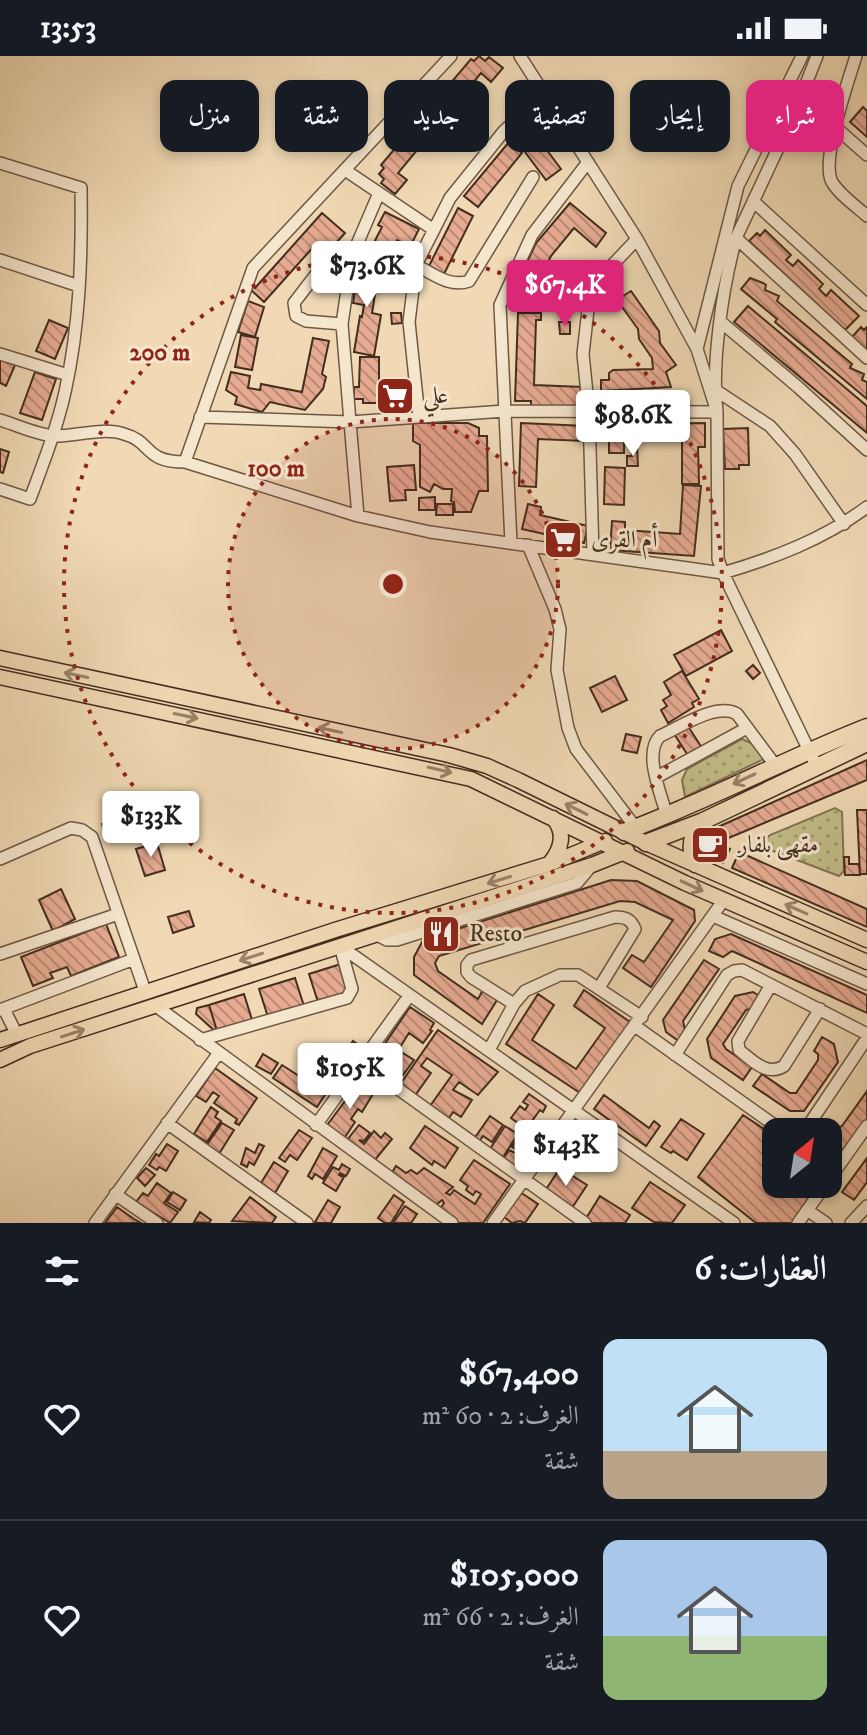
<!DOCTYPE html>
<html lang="ar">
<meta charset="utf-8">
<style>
:root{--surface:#171b24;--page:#20242c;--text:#f1f3f6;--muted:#9ea1a6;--line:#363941;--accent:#db2777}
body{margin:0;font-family:"IM FELL DW Pica",Amiri,serif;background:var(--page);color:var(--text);direction:rtl;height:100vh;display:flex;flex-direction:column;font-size:30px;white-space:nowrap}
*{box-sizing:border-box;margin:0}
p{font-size:26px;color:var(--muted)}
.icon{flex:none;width:44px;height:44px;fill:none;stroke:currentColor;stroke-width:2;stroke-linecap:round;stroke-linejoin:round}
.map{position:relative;height:1167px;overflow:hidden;direction:ltr}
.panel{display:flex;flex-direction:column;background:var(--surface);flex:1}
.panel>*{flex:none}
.guide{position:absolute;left:24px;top:24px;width:820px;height:72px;direction:rtl;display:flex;gap:16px}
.needle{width:52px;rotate:30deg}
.controls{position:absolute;left:762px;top:1062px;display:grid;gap:16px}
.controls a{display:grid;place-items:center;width:80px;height:80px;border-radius:16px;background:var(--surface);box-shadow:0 4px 12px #0003;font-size:40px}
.price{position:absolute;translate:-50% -68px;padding:0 18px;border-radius:8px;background:#fff;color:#222;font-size:26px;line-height:52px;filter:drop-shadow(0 2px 4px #0008)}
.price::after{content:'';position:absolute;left:50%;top:48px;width:24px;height:18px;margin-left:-12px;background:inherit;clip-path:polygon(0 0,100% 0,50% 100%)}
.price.on{background:var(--accent);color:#fff}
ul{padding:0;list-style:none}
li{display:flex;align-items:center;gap:24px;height:200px;padding:0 40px}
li+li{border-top:2px solid var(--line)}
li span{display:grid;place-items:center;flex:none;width:224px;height:160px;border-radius:16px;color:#555}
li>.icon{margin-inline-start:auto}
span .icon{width:96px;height:96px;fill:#fffc;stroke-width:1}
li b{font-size:34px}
h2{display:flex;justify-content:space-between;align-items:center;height:96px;padding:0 40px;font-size:34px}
.tag{padding:0 28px;border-radius:16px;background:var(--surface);box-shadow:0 4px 12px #0003;font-size:28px;line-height:72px}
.tag.on{background:var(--accent);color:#fff}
.status{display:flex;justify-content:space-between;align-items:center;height:56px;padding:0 40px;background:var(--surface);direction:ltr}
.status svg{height:22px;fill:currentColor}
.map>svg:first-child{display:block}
.garden{fill:url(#garden-dots);stroke:#827453;stroke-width:2}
.building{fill:url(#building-back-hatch);stroke:#432d1f;stroke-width:2}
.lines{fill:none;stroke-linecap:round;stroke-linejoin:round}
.minor-casing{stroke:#6e5844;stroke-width:14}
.major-casing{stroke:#432d1f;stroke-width:17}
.highway-casing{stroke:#432d1f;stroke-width:19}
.minor{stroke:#f5e6ce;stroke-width:11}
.major{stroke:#f0d9b4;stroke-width:14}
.highway{stroke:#f0d9b4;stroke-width:16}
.oneway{stroke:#9a836a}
.ring{fill:none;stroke:#8f2418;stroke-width:4;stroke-dasharray:4 8}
.labels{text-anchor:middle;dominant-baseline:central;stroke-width:6;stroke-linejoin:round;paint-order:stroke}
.poi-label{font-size:24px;fill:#432d1f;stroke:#f5e6ce;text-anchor:start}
.centre{fill:#8f2418;stroke:#f5e6ce;stroke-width:4}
.ring-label{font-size:24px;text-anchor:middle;font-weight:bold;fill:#8f2418;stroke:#f5e6ce;stroke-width:6;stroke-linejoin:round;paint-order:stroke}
</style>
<div class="status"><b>13:53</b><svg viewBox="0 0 49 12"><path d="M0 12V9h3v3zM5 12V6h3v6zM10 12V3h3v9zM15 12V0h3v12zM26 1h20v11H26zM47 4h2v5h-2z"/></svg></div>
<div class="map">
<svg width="867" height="1167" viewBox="0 0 867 1167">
<defs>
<pattern id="garden-dots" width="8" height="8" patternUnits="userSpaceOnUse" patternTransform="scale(2)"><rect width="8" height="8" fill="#c2bc87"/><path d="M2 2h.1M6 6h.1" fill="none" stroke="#9f996e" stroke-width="1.8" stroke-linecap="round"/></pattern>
<pattern id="building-back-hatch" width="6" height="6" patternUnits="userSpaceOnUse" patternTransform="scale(2)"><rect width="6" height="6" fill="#e7ab92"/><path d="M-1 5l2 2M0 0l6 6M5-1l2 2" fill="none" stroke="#bd8c77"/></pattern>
</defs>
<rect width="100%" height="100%" fill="#f0d9b4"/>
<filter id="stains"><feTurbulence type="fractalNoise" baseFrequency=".0025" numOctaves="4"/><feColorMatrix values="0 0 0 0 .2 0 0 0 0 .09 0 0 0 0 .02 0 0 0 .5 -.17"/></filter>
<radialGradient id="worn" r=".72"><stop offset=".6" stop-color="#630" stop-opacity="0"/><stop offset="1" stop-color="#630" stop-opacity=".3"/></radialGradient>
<path class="garden" d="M742 683 753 688 766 702 685 741 682 724 687 713Z
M835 752 842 756 844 815 839 820 768 793 766 783 770 779Z"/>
<path class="building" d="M479 0 485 5 489 1 503 12 491 26 481 17 398 117 407 124 395 138 381 127 384 123 379 118 384 112 381 109 471 3 474 5Z
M863 51 867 55V81L850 66Z
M540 85 561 113 546 124 525 96Z
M509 86 522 97 478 151 464 140Z
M570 147 606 177 596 191 574 172 551 200 531 242 514 234 536 187Z
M458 152 473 160 442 222 427 214Z
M385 156 419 173 410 191 397 184 385 208 368 198 382 171 378 169Z
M322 157 345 177 327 197 316 188 264 246 250 233 253 230 255 232Z
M765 174 791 199 786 204 793 210 798 204 823 228 819 233 826 240 831 234 859 260 845 274 749 185 757 177 760 180Z
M369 206 380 208 372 257 381 259 374 300 354 296 360 260 362 261 364 249 353 247 359 209 368 211Z
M577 222 586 227 581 237 571 231Z
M750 222 763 227 766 229 765 234 779 240 777 245 852 308 850 312 864 318 862 324 867 326V343L775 266 777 263 741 233Z
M631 235 659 275 660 287 676 309 666 316 671 331 601 335V324H609V317L613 314 653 313 652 302 639 283 638 273 617 244Z
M248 245 264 251 255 281 238 276Z
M748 250 867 350V377L734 266Z
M391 257H401L402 267 392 268Z
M518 257H541V264H536L534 329 583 331V351L531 350V345H515Z
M49 264 68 272 55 303 36 295Z
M559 266H570V278H560Z
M861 271 864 274 867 271V295L852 281Z
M241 279 258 282 252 314 235 311Z
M313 282 329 285 322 318 326 321 323 333 305 354 270 346 262 356 235 348 237 341 226 334 231 316 250 320 248 332 260 334 261 328 302 336Z
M360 301H379V347H363V343H354V331H359Z
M0 303 15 309 6 330 0 327Z
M35 316 56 323 42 364 20 357Z
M387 326 396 327 395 332 405 333 403 348 386 347Z
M413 367H468L479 372V380H487L488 435H479L471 456H455L454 446 451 445 452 433H443L434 428 430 436 420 431V389L413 385Z
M521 367 585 370 584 385 538 383 536 431 519 430Z
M705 367V391H698L699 428H682V384H624V397H609V368Z
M748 372 749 409H739V413H725L723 373Z
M637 390 638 410H627V400H632L631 391Z
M0 393 9 396 3 417 0 416Z
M414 409 416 434H405L406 444 390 445 387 411Z
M605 411 625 412 624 449 604 448Z
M683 429 701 430 694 500 610 494 612 465 625 466V474L680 478Z
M435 441V454H419V442Z
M437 448H453V459H436Z
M528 448 541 451 540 459 588 470 584 487 522 473Z
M721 574 732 595 686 620 674 599Z
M753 609 760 617 753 623 746 615Z
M682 615 699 643 692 647 694 651 668 667 661 654 667 650 663 644 671 639 664 626Z
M615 620 627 644 602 656 590 632Z
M684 664 702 692 689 701 671 673Z
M626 678 641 681 637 697 622 694Z
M867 704V724L726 783 724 790 730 793 723 807 710 800 709 775Z
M857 754H867V818H860Z
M110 765 115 776 106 779 102 768Z
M157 787 165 814 145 820 136 793Z
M739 796 867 853V871L732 812Z
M844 801H849V808H859L860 819H845Z
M611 824 637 825 694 854 695 865 651 931 623 912 632 899 644 906 673 864 635 846 620 845 439 900 435 907 438 915 478 943 484 932 499 941 482 968 414 919V901L423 884Z
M61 833 75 863 53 875 39 844Z
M189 855 194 870 173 877 168 861Z
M106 868 119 901 71 920 67 911 50 917 53 922 33 930 21 901Z
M731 878 867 939V957L732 895 723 901 709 895 715 883Z
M704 904 719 913 683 965 686 978 680 986 666 976 663 964Z
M344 907 353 935 318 946 309 918Z
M295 922 304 950 268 961 259 933Z
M584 934 630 966 580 1037 506 988 538 938 554 949 532 984 576 1013 605 972 574 950Z
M753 936 763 942 754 955 750 953 746 954 723 988 726 993 752 1011 743 1024 711 1002 707 983 735 940Z
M244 938 253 967 218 978 209 949Z
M209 949 218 978 196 958 197 952Z
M410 951 434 967 430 974 432 975 423 987 409 977 395 999 398 1001 401 996 414 1004 403 1019 390 1010 385 1018 371 1008Z
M438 974 498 1016 478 1039 459 1026 453 1034 472 1044 461 1061 453 1056 447 1065 430 1050 452 1019 427 1002 421 1010 431 1017 414 1041 399 1030Z
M822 981 834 988 838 1006 804 1055H790L753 1030 762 1018 790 1037H796L818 1004V998L814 995Z
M353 985 360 990 337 1024 330 1020Z
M263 998 278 1007 271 1018 256 1010Z
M282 1009 313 1029 320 1017 334 1025 317 1051 273 1022Z
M215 1012 257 1042 239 1069 235 1067 237 1063 214 1047 219 1040 213 1036 206 1046 196 1040Z
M361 1023 376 1033 362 1056 358 1053 351 1063 355 1066 343 1084 325 1072 348 1041 353 1044 360 1033 356 1030Z
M867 1035V1066L850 1091 841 1094 828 1086 827 1076 832 1069 837 1072 842 1070Z
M529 1038 546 1050 543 1056 540 1054 526 1073 511 1062 520 1050 525 1054 528 1049 523 1046Z
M604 1039 649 1072 654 1065 660 1070 646 1090 594 1053Z
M211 1051 218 1056 215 1061 221 1065 207 1086 194 1078Z
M743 1059 776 1081V1128H822L794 1167H756L698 1121Z
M490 1060 503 1069 492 1086 483 1080 479 1086 474 1083Z
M681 1063 704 1078 687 1104 673 1095 671 1097 661 1091Z
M222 1067 234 1074 219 1098 206 1090Z
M359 1069 370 1077 364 1085 359 1084 364 1088 374 1075 381 1082 385 1077 392 1083 374 1105 347 1084Z
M425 1070 458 1092 445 1112 434 1105 432 1109 410 1092Z
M505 1070 518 1078 503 1101 490 1093Z
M299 1074 312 1082 297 1104 290 1099 285 1106 279 1102Z
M522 1077 538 1086 534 1093 517 1084Z
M516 1085 531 1094 519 1115 502 1105 509 1094 517 1098 519 1095 512 1091Z
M167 1088 178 1095 166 1115 159 1111 157 1114 149 1109 156 1098 159 1100Z
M259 1088 264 1090 254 1109 249 1106 247 1111 241 1108 246 1092 255 1097Z
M323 1092 337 1100 323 1123 315 1118 312 1123 308 1120Z
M867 1102V1126L854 1144 842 1136Z
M474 1104 510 1128 483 1167H459L440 1153 444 1147 442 1144 436 1149 391 1118 396 1110 406 1117 411 1114 417 1118 424 1112 453 1131 446 1137 450 1139 454 1134 475 1148 481 1138 476 1135 473 1139 466 1134 468 1130 460 1124Z
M274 1106 288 1115 275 1137 261 1127Z
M342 1108 350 1113 346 1120 340 1117 339 1119 344 1121 336 1135 323 1127 333 1111 339 1114Z
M146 1112 155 1119 145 1130 137 1122Z
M560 1112 587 1129 572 1152 545 1135Z
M650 1126 685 1149 672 1167 654 1166 632 1152Z
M157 1127 171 1137 164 1147 178 1156 170 1167 136 1146 143 1137 148 1140Z
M173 1136 186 1144 180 1154 167 1146Z
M520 1136 538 1148 525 1167 520 1165 512 1167 504 1161Z
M394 1139 404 1146 391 1167H385L378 1162Z
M600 1140 630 1159 625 1167H591L585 1164Z
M250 1141 276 1161 272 1167 232 1165Z
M328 1144 340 1151 331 1167H318L315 1166Z
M405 1150 417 1158 411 1167H393Z
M117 1151 134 1163 141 1167H105Z
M200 1156 211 1164 209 1167 194 1166Z"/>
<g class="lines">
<g class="minor-casing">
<path id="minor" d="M856 0C848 26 822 100 831 124 837 137 856 150 867 160
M795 56 834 70 867 99
M0 107 81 132C82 200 80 269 65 336 57 372 43 408 30 443L0 433
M345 114 434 174
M753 145 867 249
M736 182 867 302
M0 204 79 230
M416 209C433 218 450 232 469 225L533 121
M317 217 294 247 296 260 306 265 342 268
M721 266 798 331 867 394
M697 293 738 130 802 0
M0 298 68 319
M714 333 770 370 795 398 844 468
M200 361 350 366 342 268 352 200 379 137
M419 361 409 266 416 209 450 142 504 75 544 37
M0 364C17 369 37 379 55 380 77 380 103 371 124 378 153 386 143 406 185 406L358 460 430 476 723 517 718 503 717 356 697 293 637 183 520 0
M185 406 253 212 451 0
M358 460 350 366 505 355 717 356C711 307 723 230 736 182L795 56 817 0
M511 487 500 249 532 179 588 106
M528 489 555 553 560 573 557 614 568 672 576 693 636 772
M593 498 589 357 583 298 589 245 600 222 637 183
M817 711 723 517C774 502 824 483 867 451
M657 721 747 672
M667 760C661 738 643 697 660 680 680 671 717 646 737 658L775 709
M0 803 71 772 82 774 92 781 145 935
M713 860 867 928
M377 879 387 884H397L577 827 592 809
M340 890 734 1167
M0 898 118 858
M771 929 738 985 739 994C752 1004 767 1021 784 1010L820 953
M514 948 471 921 467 916V909L471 904 615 861C625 861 631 863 635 873L599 932
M156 950 452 1167
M4 953 16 977
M0 954 134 903
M635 970 784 1076
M200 984 347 942 352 933 340 890
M489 994 514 948 525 935 560 919H578L642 961
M675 999 727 919 734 915 742 914 867 978
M362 1007 585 1167
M167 1067 307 1167
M316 1069 409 940
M804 1076 867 982
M828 1125 867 1070
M115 1138 157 1167
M807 1154 826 1167
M95 1167 218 998
M493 1167 723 845
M798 1167 826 1128
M851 1167 867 1150"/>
</g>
<g class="major-casing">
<path id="major" d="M0 602 449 699 487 710 518 724 646 787 867 884
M0 621 471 723 685 827 867 906
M549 808C562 793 566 777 553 762
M695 809C688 793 689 779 701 766
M0 984 335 874 549 808 605 785
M0 1004 30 990 592 809 627 795"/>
</g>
<g class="highway-casing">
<path id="highway" d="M624 776C707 745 785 703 867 671
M646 787 701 766 867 687"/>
</g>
<use href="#minor" class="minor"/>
<use href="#major" class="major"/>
<use href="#highway" class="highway"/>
</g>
<defs><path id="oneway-shaft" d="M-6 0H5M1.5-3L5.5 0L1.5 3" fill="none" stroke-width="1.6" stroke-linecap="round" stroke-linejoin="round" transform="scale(2)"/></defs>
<g class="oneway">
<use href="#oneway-shaft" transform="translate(76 619) rotate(-168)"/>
<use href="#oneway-shaft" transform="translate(186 660) rotate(12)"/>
<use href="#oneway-shaft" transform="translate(330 674) rotate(-168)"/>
<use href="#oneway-shaft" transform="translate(440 714) rotate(13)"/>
<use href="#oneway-shaft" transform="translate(744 723) rotate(155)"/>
<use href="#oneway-shaft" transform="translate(576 753) rotate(-154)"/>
<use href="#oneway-shaft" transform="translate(499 824) rotate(163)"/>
<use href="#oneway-shaft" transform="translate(692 830) rotate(25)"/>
<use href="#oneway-shaft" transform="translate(796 853) rotate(-156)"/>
<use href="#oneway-shaft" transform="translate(251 901) rotate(162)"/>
<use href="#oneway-shaft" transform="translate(73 977) rotate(-18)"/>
</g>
<circle cx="393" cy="528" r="165" fill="#8f2418" fill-opacity=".12"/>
<g class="ring">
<circle cx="393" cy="528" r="165"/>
<circle cx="393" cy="528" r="329"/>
</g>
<defs>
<g id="supermarket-square" transform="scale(2)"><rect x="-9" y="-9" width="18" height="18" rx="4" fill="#8f2418" stroke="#f5e6ce"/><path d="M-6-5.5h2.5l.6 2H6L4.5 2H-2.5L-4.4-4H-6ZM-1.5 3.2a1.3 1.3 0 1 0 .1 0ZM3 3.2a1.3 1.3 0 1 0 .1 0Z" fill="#fff"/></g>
<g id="cafe-square" transform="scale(2)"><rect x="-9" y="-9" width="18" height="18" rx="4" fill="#8f2418" stroke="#f5e6ce"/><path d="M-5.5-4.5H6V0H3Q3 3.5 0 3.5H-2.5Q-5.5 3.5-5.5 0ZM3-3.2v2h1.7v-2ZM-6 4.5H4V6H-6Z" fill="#fff"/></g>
<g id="restaurant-square" transform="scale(2)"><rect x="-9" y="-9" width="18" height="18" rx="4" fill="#8f2418" stroke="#f5e6ce"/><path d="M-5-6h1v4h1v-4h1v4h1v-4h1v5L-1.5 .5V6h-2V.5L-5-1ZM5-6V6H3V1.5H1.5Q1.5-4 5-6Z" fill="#fff"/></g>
</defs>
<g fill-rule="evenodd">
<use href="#supermarket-square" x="395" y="340"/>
<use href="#supermarket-square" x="563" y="484"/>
<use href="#cafe-square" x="710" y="789"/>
<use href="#restaurant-square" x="441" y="878"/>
</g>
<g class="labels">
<g class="poi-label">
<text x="423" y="340">علي</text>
<text x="591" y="484">أم القرى</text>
<text x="738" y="789">مقهى بلفار</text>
<text x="469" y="878">Resto</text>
</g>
</g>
<circle cx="393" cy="528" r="12" class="centre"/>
<g class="ring-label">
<text x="160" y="304">200 m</text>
<text x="276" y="420">100 m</text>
</g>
<rect width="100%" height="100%" filter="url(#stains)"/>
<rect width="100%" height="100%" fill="url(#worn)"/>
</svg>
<div class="controls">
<a><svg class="needle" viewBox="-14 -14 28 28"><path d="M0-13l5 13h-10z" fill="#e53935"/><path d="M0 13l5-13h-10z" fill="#9ea1a6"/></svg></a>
</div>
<b class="price" style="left:367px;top:253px">$73.6K</b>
<b class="price on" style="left:565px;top:272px">$67.4K</b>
<b class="price" style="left:633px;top:402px">$98.6K</b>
<b class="price" style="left:151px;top:803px">$133K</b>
<b class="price" style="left:350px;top:1055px">$105K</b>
<b class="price" style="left:566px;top:1132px">$143K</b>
<div class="guide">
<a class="tag on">شراء</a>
<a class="tag">إيجار</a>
<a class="tag">تصفية</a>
<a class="tag">جديد</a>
<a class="tag">شقة</a>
<a class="tag">منزل</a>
</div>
</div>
<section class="panel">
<h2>العقارات: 6<svg class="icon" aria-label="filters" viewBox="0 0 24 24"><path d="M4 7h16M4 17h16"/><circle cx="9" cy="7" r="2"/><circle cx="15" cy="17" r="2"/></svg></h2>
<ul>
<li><span style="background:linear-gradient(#bfe0f5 70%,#b9a48a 0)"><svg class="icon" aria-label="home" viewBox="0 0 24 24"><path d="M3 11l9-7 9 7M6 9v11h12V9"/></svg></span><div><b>$67,400</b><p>الغرف: 2 · 60 m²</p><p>شقة</p></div><svg class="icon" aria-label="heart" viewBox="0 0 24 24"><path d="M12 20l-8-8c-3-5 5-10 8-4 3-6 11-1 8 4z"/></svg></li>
<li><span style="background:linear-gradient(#a9c7e8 60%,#8fb573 0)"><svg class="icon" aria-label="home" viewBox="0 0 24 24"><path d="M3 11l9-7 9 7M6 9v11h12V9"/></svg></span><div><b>$105,000</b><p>الغرف: 2 · 66 m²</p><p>شقة</p></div><svg class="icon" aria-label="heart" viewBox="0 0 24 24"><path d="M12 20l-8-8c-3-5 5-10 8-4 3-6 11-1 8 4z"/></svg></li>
</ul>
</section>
